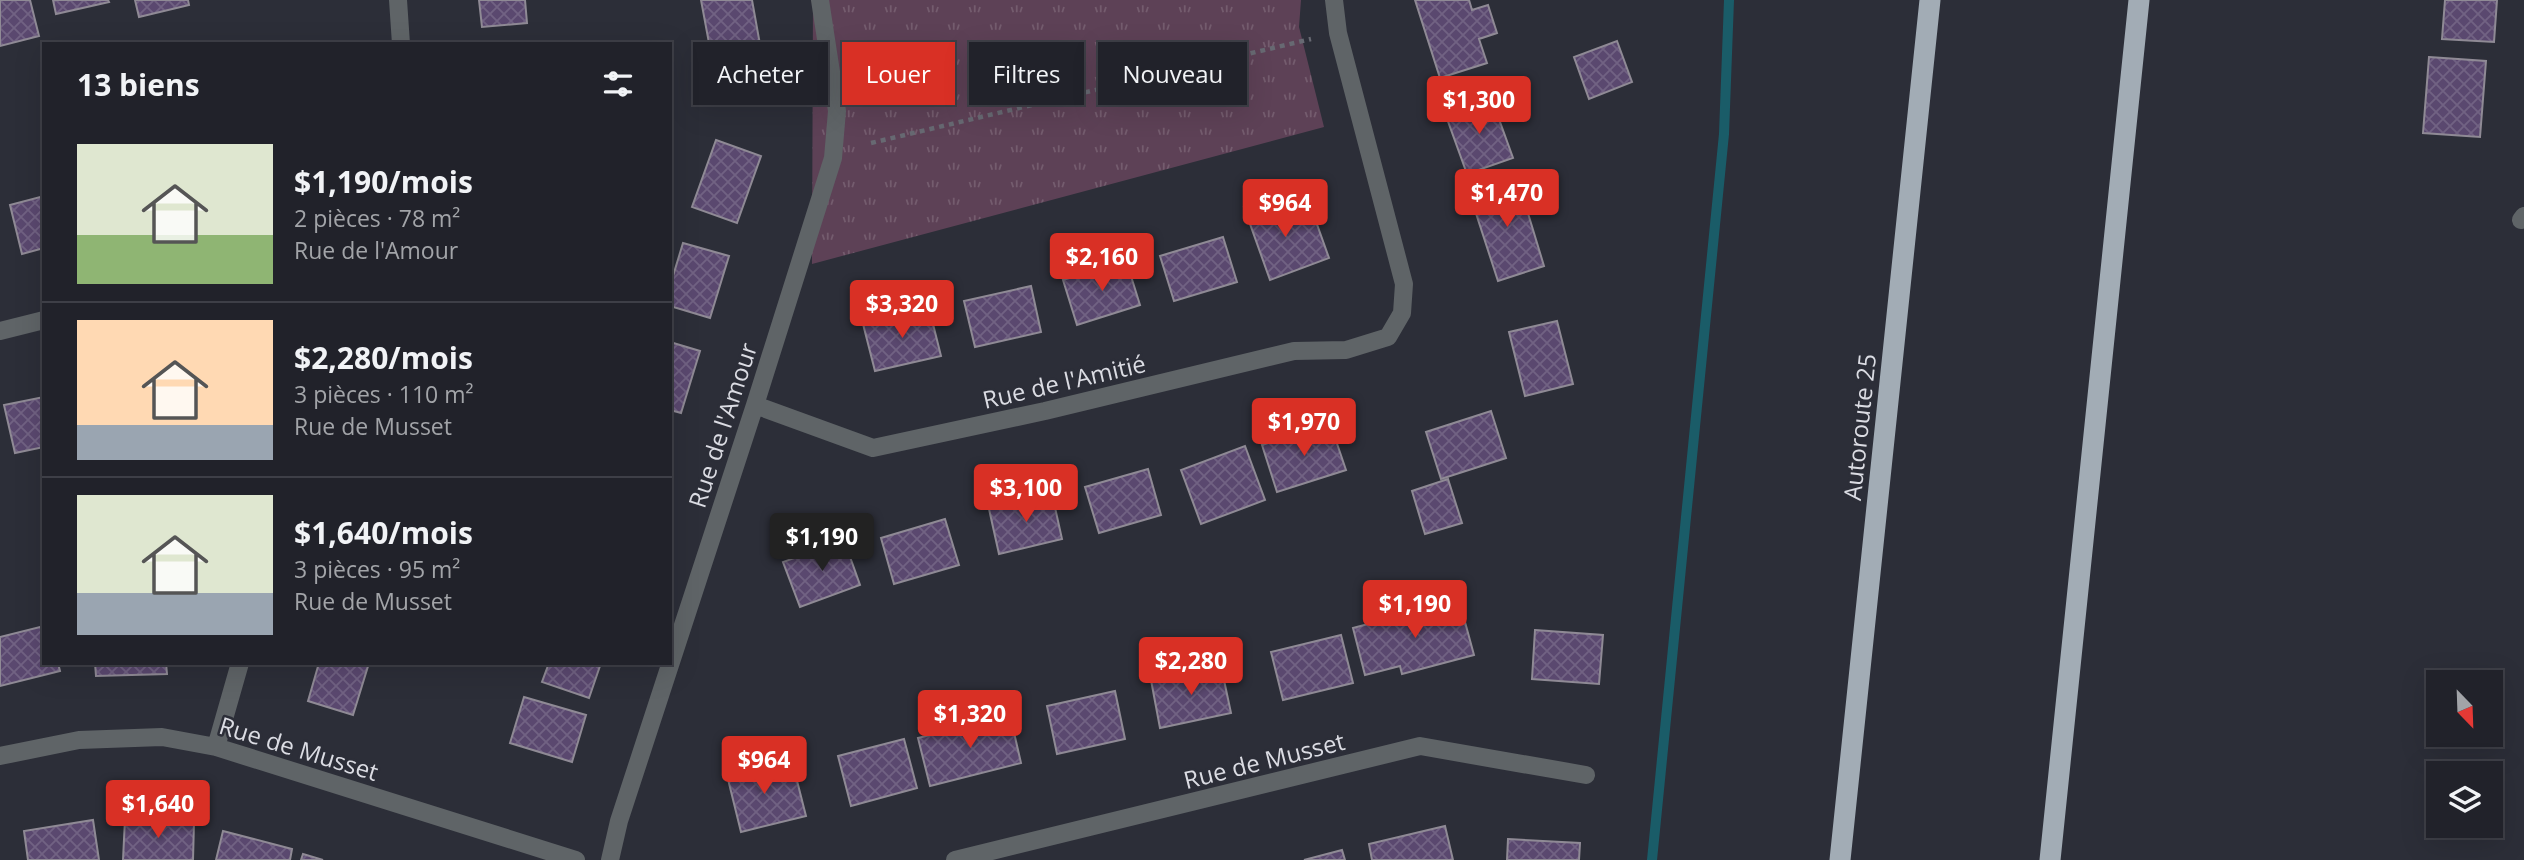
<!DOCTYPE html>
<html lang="fr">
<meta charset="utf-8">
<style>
:root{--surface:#21222a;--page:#2d2f36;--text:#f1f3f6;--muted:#a2a4a8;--line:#3e3f47;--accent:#d93025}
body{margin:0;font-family:"Open Sans",sans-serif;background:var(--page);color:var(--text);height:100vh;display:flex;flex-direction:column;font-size:26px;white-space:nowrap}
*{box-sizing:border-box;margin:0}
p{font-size:23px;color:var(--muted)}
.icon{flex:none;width:38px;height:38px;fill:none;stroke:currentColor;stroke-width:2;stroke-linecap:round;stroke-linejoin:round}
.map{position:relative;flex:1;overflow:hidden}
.sheet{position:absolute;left:42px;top:42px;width:630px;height:623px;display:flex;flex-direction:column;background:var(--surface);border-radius:0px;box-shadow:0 7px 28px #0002,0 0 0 2px var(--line)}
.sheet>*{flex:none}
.top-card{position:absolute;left:693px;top:42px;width:665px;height:63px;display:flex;gap:14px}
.needle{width:46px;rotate:157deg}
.buttons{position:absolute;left:2426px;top:670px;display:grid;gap:14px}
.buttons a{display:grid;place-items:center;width:77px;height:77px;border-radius:0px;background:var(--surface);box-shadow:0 7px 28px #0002,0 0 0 2px var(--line);font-size:35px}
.price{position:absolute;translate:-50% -60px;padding:0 16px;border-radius:7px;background:var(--accent);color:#fff;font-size:23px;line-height:46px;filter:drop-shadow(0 2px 4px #0008)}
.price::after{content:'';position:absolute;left:50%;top:42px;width:21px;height:16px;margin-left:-10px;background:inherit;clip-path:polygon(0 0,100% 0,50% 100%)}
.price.on{background:#222;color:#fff}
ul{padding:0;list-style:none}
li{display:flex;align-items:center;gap:21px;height:175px;padding:0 35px}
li+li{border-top:2px solid var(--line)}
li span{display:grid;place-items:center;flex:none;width:196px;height:140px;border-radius:0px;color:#555}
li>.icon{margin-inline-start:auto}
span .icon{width:84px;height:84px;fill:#fffc;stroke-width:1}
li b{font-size:30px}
h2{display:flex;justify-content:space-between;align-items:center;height:84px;padding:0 35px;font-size:30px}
.pill{padding:0 24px;border-radius:0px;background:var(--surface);box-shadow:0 7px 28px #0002,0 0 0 2px var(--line);font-size:24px;line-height:63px}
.pill.on{background:var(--accent);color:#fff}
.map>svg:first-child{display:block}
.park{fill:url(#park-tufts)}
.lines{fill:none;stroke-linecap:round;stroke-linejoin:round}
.stream{stroke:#1a5c68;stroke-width:10}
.building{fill:url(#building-cross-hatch);stroke:#8f8a95;stroke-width:2}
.path{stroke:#676972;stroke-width:4.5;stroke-dasharray:5 5;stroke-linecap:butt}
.minor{stroke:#5f6467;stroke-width:18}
.highway{stroke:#a2acb5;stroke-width:21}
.labels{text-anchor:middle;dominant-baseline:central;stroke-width:5;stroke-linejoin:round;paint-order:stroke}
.street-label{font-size:24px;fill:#dbdce3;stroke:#2c2e38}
</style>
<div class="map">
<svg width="2524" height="860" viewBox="0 0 2524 860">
<defs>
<pattern id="park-tufts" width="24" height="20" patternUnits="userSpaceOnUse" patternTransform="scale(1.75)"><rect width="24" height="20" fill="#5d4156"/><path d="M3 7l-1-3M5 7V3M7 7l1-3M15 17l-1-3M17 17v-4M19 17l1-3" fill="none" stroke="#745c6e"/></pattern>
<pattern id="building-cross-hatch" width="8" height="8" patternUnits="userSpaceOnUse" patternTransform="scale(1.75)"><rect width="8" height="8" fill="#5a486f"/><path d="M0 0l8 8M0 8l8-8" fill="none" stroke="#716283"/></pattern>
</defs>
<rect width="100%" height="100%" fill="#2c2e38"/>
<path class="park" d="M813 0H1301L1299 27 1324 127 812 264Z"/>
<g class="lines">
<path class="stream" d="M1652 860 1724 134 1729 0"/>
</g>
<path class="building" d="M0 0H30L39 36 0 46Z
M53 0H108L109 2 56 14Z
M135 0H188L189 5 139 17Z
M479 0H525L527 23 482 27Z
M701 0H752L766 78 717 86Z
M1415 0H1469L1472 10 1488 5 1497 33 1479 39 1487 63 1440 78Z
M2445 0H2497L2494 42 2442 39Z
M1617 41 1632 82 1589 99 1574 57Z
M2429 57 2486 61 2480 137 2423 133Z
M1491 97 1513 158 1467 174 1445 113Z
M716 140 761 156 737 223 692 207Z
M1517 177 1544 266 1498 281 1469 192Z
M44 196V248L22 254 10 205Z
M1274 196 1285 226 1314 216 1329 258 1270 280 1244 207Z
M1223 237 1237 282 1174 301 1160 256Z
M683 243 729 256 710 318 670 306V286Z
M1126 260 1140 305 1077 325 1063 280Z
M1031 286 1041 332 975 347 964 301Z
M929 308 941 356 875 371 863 324Z
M1557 321 1573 384 1525 396 1509 332Z
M670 342 700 351 681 413 670 410Z
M44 397V447L15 453 4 405Z
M1491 411 1506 458 1441 479 1426 432Z
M1330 423 1346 470 1277 492 1262 445Z
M1245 446 1265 500 1201 524 1181 470Z
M1148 469 1161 515 1099 533 1085 487Z
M1448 479 1462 523 1425 534 1412 491Z
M1052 494 1062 539 999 554 989 509Z
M945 519 959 565 894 584 881 538Z
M844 540 860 585 800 607 783 562Z
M1459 600 1474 655 1402 674 1400 666 1365 675 1353 628Z
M44 626V663H58L60 671 0 686V637Z
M1535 630 1603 635 1599 684 1532 679Z
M1341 635 1353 683 1283 700 1271 652Z
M95 663H166L167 674 96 676Z
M319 663H369L353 715 308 701Z
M549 663H601L589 698 542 682Z
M1221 666 1231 713 1160 728 1151 680Z
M1115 691 1125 739 1057 754 1047 706Z
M524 697 586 715 572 762 510 743Z
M1010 715 1021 763 930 786 918 738Z
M904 739 917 788 851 806 838 756Z
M756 759 760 777 794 769 806 816 741 832 725 767Z
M125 819 194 822 193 860H123Z
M93 820 99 860H28L24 831Z
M1445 826 1453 860H1372L1369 844Z
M223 831 292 849 290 860H216Z
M1508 839 1580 843 1579 860H1507Z
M1342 850 1345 860H1304Z
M303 854 323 860H301Z"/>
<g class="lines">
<path class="path" d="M871 143 1311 39"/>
<path class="minor" d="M398 0 401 44
M2521 220 2524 216
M0 331 44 320
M755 405 873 448 1045 411 1294 351 1346 350 1388 337 1402 313 1404 284 1338 33 1334 0
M216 747 240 663
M0 756 79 740 162 737 216 747 576 860
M610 860 619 821 755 405 833 158 837 111 820 0
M955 860 1420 746 1586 775"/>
<path class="highway" d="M1840 860 1930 0
M2050 860 2139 0"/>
</g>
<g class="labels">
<g class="street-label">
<text transform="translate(1064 381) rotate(-13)">Rue de l'Amitié</text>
<text transform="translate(722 425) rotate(-72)">Rue de l'Amour</text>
<text transform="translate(1859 427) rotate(-84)">Autoroute 25</text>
<text transform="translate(299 748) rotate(17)">Rue de Musset</text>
<text transform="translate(1264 760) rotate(-14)">Rue de Musset</text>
</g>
</g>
</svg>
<div class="buttons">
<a><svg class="needle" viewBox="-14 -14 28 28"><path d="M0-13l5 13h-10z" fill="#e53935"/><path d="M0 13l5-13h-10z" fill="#a2a4a8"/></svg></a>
<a><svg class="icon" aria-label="layers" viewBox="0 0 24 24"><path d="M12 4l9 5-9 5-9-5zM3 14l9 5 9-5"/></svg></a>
</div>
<b class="price" style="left:1479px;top:136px">$1,300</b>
<b class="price" style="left:1507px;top:229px">$1,470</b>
<b class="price" style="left:1285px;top:239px">$964</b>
<b class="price" style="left:1102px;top:293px">$2,160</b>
<b class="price" style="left:902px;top:340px">$3,320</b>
<b class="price" style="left:1304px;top:458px">$1,970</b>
<b class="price" style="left:1026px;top:524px">$3,100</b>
<b class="price on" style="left:822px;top:573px">$1,190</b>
<b class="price" style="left:1415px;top:640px">$1,190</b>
<b class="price" style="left:1191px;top:697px">$2,280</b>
<b class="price" style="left:970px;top:750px">$1,320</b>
<b class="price" style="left:764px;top:796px">$964</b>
<b class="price" style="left:158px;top:840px">$1,640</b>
<div class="top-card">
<a class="pill">Acheter</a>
<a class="pill on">Louer</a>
<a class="pill">Filtres</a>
<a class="pill">Nouveau</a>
</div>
<section class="sheet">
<h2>13 biens<svg class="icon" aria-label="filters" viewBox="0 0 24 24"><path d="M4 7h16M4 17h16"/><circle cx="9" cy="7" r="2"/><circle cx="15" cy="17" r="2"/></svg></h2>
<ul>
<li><span style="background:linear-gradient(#dfe7d0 65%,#8fb573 0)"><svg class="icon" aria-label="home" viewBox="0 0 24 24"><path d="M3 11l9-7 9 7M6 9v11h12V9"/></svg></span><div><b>$1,190/mois</b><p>2 pièces · 78 m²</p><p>Rue de l'Amour</p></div></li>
<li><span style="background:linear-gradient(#ffd9b3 75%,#9aa5b1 0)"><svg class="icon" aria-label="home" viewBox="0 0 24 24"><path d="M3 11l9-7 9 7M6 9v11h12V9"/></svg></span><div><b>$2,280/mois</b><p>3 pièces · 110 m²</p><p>Rue de Musset</p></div></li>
<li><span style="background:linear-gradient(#dfe7d0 70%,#9aa5b1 0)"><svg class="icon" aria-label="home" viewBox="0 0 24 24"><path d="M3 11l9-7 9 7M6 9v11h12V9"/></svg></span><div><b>$1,640/mois</b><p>3 pièces · 95 m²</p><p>Rue de Musset</p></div></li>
</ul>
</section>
</div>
